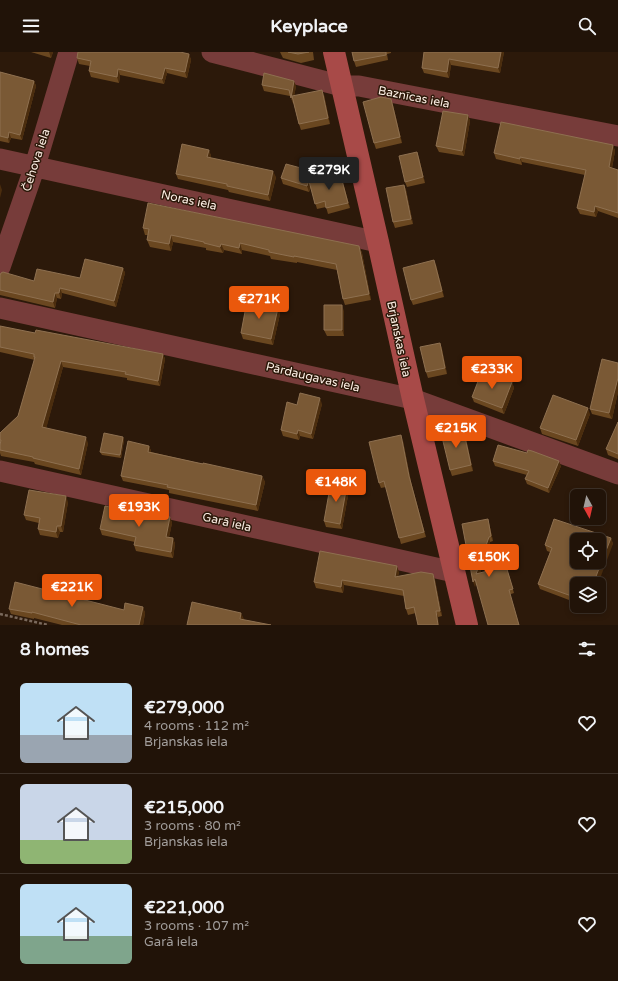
<!DOCTYPE html>
<meta charset="utf-8">
<style>
:root{--surface:#211308;--page:#2d2016;--text:#f1f3f6;--muted:#a29e9c;--line:#3e3229;--accent:#ea580c}
body{margin:0;font-family:"Varela Round",sans-serif;background:var(--page);color:var(--text);height:100vh;display:flex;flex-direction:column;font-size:15px;white-space:nowrap}
*{box-sizing:border-box;margin:0}
p{font-size:13px;color:var(--muted)}
.icon{flex:none;width:22px;height:22px;fill:none;stroke:currentColor;stroke-width:2;stroke-linecap:round;stroke-linejoin:round}
.map{position:relative;height:573px;overflow:hidden}
.panel{display:flex;flex-direction:column;background:var(--surface);flex:1}
.panel>*{flex:none}
.needle{width:26px;rotate:172deg}
.controls{position:absolute;left:570px;top:437px;display:grid;gap:8px}
.controls a{display:grid;place-items:center;width:36px;height:36px;border-radius:6px;background:var(--surface);box-shadow:0 2px 6px #0003,0 0 0 1px var(--line);font-size:20px}
.price{position:absolute;translate:-50% -34px;padding:0 9px;border-radius:4px;background:var(--accent);color:#fff;font-size:13px;line-height:26px;filter:drop-shadow(0 1px 2px #0008)}
.price::after{content:'';position:absolute;left:50%;top:24px;width:12px;height:9px;margin-left:-6px;background:inherit;clip-path:polygon(0 0,100% 0,50% 100%)}
.price.current{background:#222;color:#fff}
ul{padding:0;list-style:none}
li{display:flex;align-items:center;gap:12px;height:100px;padding:0 20px}
li+li{border-top:1px solid var(--line)}
li span{display:grid;place-items:center;flex:none;width:112px;height:80px;border-radius:6px;color:#555}
li>.icon{margin-inline-start:auto}
span .icon{width:48px;height:48px;fill:#fffc;stroke-width:1}
li b{font-size:17px}
h2{display:flex;justify-content:space-between;align-items:center;height:48px;padding:0 20px;font-size:17px}
header{display:flex;justify-content:space-between;align-items:center;height:52px;padding:0 20px;background:var(--surface);font-size:18px;font-weight:700}
.map>svg:first-child{display:block}
.lines{fill:none;stroke-linecap:round;stroke-linejoin:round}
.path{stroke:#7a695c;stroke-width:2.5;stroke-dasharray:3 2;stroke-linecap:butt}
.minor{stroke:#773c3a;stroke-width:21}
.secondary{stroke:#a84a48;stroke-width:22}
.wall{fill:#6a4720}
.shaded-wall{fill:#4b2d0e}
.building{fill:#7a5935;stroke:#8e7050;fill-rule:evenodd}
.labels{text-anchor:middle;dominant-baseline:central;stroke-width:3;stroke-linejoin:round;paint-order:stroke}
.street-label{font-size:12px;fill:#fbede3;stroke:#2c190a}
</style>
<header><svg class="icon" aria-label="menu" viewBox="0 0 24 24"><path d="M4 6h16M4 12h16M4 18h16"/></svg>Keyplace<svg class="icon" aria-label="search" viewBox="0 0 24 24"><circle cx="10" cy="10" r="6"/><path d="M15 15l6 6"/></svg></header>
<div class="map">
<svg width="618" height="573" viewBox="0 0 618 573">
<rect width="100%" height="100%" fill="#2c190a"/>
<g class="lines">
<path class="path" d="M0 562 48 573"/>
<path class="minor" d="M212 0 342 34H359L618 84
M0 107 378 190
M0 215 35 114 69 0
M0 256 413 347 618 422
M0 419 454 520"/>
<path class="secondary" d="M334 0 378 190 413 347 467 573"/>
</g>
<path class="wall" d="M31 0H53L51 6Z
M280 0H313L314 8 301 11 283 6Z
M352 0H391V1L387 2 388 8 356 15 354 9Z
M424 0H504L500 21 451 13 449 26 424 21 422 16Z
M189 2 191 8 187 26 167 21 164 32 120 23 119 31 91 25 89 19 90 14 79 12 77 6Z
M0 20 34 29 36 34 22 88 11 86 9 91 0 89Z
M262 33 296 34 294 44 324 43 330 72 301 78 299 72 293 49V51L290 44 264 39Z
M391 47 393 53 402 91 376 97 374 91Z
M468 63 470 69 464 104 439 100 436 94Z
M613 93 615 99 612 116 618 118V166L598 159 596 165 580 162 577 156 585 123 522 110V113L496 107 494 101Z
M209 98 211 104V106L276 125 270 149 229 140 228 138 178 127 176 122Z
M417 100 419 106 425 131 407 135 405 130Z
M314 125 313 128 342 127 350 156 328 162 326 155 317 157 311 135 309 140 283 132 281 126Z
M404 133 406 138 413 172 395 176 393 170Z
M143 176 359 194 362 201 371 248 345 253 343 247 337 218 297 210V211L271 207 270 204 242 198V202L224 198 223 201 206 198V196L173 190 171 199 150 195 147 188 148 183H145Z
M436 213 444 245 413 253 411 248Z
M123 216 125 221 116 255 62 241 61 247 57 246 55 256 0 243V223L34 229 80 226Z
M278 256 280 262 273 293 243 287 241 281Z
M344 259V284H327L324 278Z
M0 274 35 281 163 302 165 307 160 334 127 328V326L63 315 46 376 88 391 81 423 35 412 34 410 1 404 0 401V381L18 364 35 308 0 300Z
M440 291 442 297 447 322 428 326 426 320Z
M618 311V340L612 367 592 362 590 357Z
M512 330 514 336 504 362 474 350 472 345Z
M322 352 313 387 300 384 299 388 283 384 281 378 297 353Z
M590 362 578 394 542 382 540 376Z
M618 370V407L608 403 606 397Z
M463 376 465 382 473 419 452 424 450 418Z
M123 385 124 388 121 406 102 403 100 400Z
M403 389 411 430 426 485 401 492 386 435 381 436 379 431Z
M149 394 151 399V400L203 412 262 424 265 430 258 459 169 441V438L123 429 121 424Z
M493 409 561 414 549 441 527 432 525 427 527 423 495 414Z
M349 438 342 477 326 475 324 469Z
M68 450 63 480H60L58 486 40 483 38 477 39 471 26 468 24 463Z
M140 461 170 465 172 471 169 485 173 486 175 492 173 506 136 499 134 493 135 490 102 483 100 477Z
M489 471 493 489 490 490 480 521 506 514 514 541 511 542 476 532 475 535Z
M611 486 613 492 577 532V551L540 537 538 532 550 500 547 499 545 493Z
M399 520 398 524 433 522 435 528 442 564 438 565 416 561 408 563 406 557 404 544 344 533 343 541 316 536 314 530Z
M143 555 145 561 143 573H62L34 566V567L11 562 9 557 124 558Z"/>
<path class="shaded-wall" d="M49 0H53L51 6Z
M501 0H504L500 21 498 16Z
M189 2 191 8 187 26 185 20Z
M449 7 451 13 449 26 447 20Z
M165 16 167 21 164 32 162 27Z
M118 17 120 23 119 31 117 25Z
M34 29 36 34 22 88 20 83Z
M294 29 296 34 293 51 291 46Z
M322 38 324 43 330 72 328 66Z
M391 47 393 53 402 91 400 85Z
M468 63 470 69 464 104 462 99Z
M9 80 11 86 9 91 8 86Z
M613 93 615 99 611 121 609 115Z
M209 98 211 104 210 111 207 105Z
M417 100 419 106 425 131 423 125Z
M520 105 522 110V113L520 107Z
M273 119 276 125 270 149 268 143Z
M312 119 314 125 309 140 307 134Z
M340 121 342 127 350 156 348 151Z
M0 132 2 138 0 146Z
M404 133 406 138 413 172 411 167Z
M595 154 598 159 596 165 594 160Z
M171 183 173 190 171 199 169 192Z
M240 191 242 198V202L239 196Z
M221 192 224 198 223 201 220 195Z
M359 194 362 201 371 248 369 242Z
M434 208 436 213 444 245 442 239Z
M123 216 125 221 116 255 114 249Z
M60 236 62 241 61 247 59 241Z
M55 241 57 246 55 256 53 250Z
M342 253 344 259V284L342 278Z
M278 256 280 262 273 293 271 287Z
M440 291 442 297 447 322 445 316Z
M163 302 165 307 160 334 158 329Z
M61 309 63 315 45 381 42 375Z
M618 326V340L612 367 609 361Z
M512 330 514 336 504 362 502 356Z
M320 346 322 352 313 387 311 382Z
M588 356 590 362 578 394 576 388Z
M463 376 465 382 473 419 471 413Z
M298 378 300 384 299 388 297 382Z
M401 383 403 389 411 430 426 485 409 424Z
M86 385 88 391 81 423 79 417Z
M123 385 124 388 121 406 120 403Z
M149 394 151 399 150 406 148 400Z
M559 409 561 414 549 441 548 436Z
M262 424 265 430 258 459 256 453Z
M347 433 349 438 342 477 340 472Z
M66 444 68 450 63 480 61 474Z
M170 465 172 471 168 491 166 485Z
M488 467 489 471 493 489 491 484Z
M57 474 60 480 58 486 56 480Z
M489 485 490 490 478 527 476 522Z
M173 486 175 492 173 506 171 500Z
M611 486 613 492 598 532H593Z
M397 514 399 520 397 530 395 525Z
M433 522 435 528 442 564 440 559Z
M475 527 476 531 475 535 473 530Z
M342 528 344 533 343 541 341 535Z
M143 555 145 561 143 573H139Z
M436 559 438 565 439 573H438Z
M241 561 244 567H240Z"/>
<path class="building" d="M78 0H180L189 2 185 20 165 16 162 27 118 17 117 25 89 19 91 9 77 6Z
M288 0H309L298 2Z
M352 0H386V3L354 9Z
M424 0H501L498 16 449 7 447 20 422 16Z
M0 20 34 29 20 83 9 80 8 86 0 84Z
M264 21 294 29 291 46 289 38 262 33Z
M322 38 328 66 299 72 292 44Z
M381 45 391 47 400 85 374 91 363 50Z
M443 59 468 63 462 99 436 94Z
M501 70 613 93 609 115 618 118V161L595 154 594 160 577 156 586 118 520 105V107L494 101Z
M182 92 209 98 207 105 273 119 268 143 227 134V132L176 122Z
M417 100 423 125 405 130 399 104Z
M286 112 312 119 307 134 281 126Z
M340 121 348 151 326 156 325 149 315 152 309 129Z
M404 133 411 167 393 170 386 136Z
M148 151 359 194 369 242 343 247 336 212 294 204V205L269 200V198L240 191 239 196 221 192 220 195 204 191V190L171 183 169 192 147 188 149 177 143 176Z
M85 207 123 216 114 249 60 236 59 241H55L53 250 0 238V223L1 221 3 220 34 229 37 217 80 226Z
M434 208 442 239 411 248 403 216Z
M247 249 278 256 271 287 241 281Z
M324 253H342V278H324Z
M0 274 35 281 36 278 163 302 158 329 125 322 126 320 61 309 42 375 86 385 79 417 33 406V405L0 398V393L1 388H0V381L18 364 35 305H34V302L0 295Z
M440 291 445 316 426 320 420 295Z
M602 307 618 311V326L609 361 590 357Z
M482 319 512 330 502 356 472 345Z
M300 341 320 346 311 382 298 378 297 382 281 378 287 350 297 353Z
M553 343 588 356 576 388 540 376Z
M618 370V402L606 397Z
M463 376 471 413 450 418 441 381Z
M104 381 123 385 120 403 100 400Z
M401 383 409 424 424 480 399 486 384 429 379 431 369 390Z
M128 389 149 394 148 400 203 412V411L262 424 256 453 167 435 168 433 121 424Z
M498 393 527 401 528 398 532 399 559 409 548 436 525 427 529 419 493 409Z
M331 430 347 433 340 472 324 469Z
M29 438 66 444 61 474H57L56 480 38 477 40 466 24 463Z
M105 454 140 461V460L170 465 166 485 173 486 171 500 134 493 136 485 100 477Z
M488 467 491 484 489 485 476 522 506 514 513 537 509 538 519 573H488L475 527 473 530 462 472Z
M554 467 611 486 593 532H577V546L538 532 552 496 545 493ZM577 488H599V510H577Z
M320 499 397 514 395 525 421 520 433 522 440 559H436L438 573H418L414 555 406 557 403 538 342 528 341 535 314 530Z
M15 530 124 558 125 551 143 555 139 573H81L32 560V561L9 557Z
M192 550 241 561 240 567 271 573H187Z"/>
<g class="labels">
<g class="street-label">
<text transform="translate(414 45) rotate(11)">Baznīcas iela</text>
<text transform="translate(36 108) rotate(-72)">Čehova iela</text>
<text transform="translate(189 148) rotate(12)">Noras iela</text>
<text transform="translate(399 287) rotate(78)">Brjanskas iela</text>
<text transform="translate(313 325) rotate(13)">Pārdaugavas iela</text>
<text transform="translate(227 470) rotate(13)">Garā iela</text>
</g>
</g>
</svg>
<div class="controls">
<a><svg class="needle" viewBox="-14 -14 28 28"><path d="M0-13l5 13h-10z" fill="#e53935"/><path d="M0 13l5-13h-10z" fill="#a29e9c"/></svg></a>
<a><svg class="icon" aria-label="locate" viewBox="0 0 24 24"><circle cx="12" cy="12" r="6"/><path d="M12 2v4M12 18v4M2 12h4M18 12h4"/></svg></a>
<a><svg class="icon" aria-label="layers" viewBox="0 0 24 24"><path d="M12 4l9 5-9 5-9-5zM3 14l9 5 9-5"/></svg></a>
</div>
<b class="price current" style="left:329px;top:139px">€279K</b>
<b class="price" style="left:259px;top:268px">€271K</b>
<b class="price" style="left:492px;top:338px">€233K</b>
<b class="price" style="left:456px;top:397px">€215K</b>
<b class="price" style="left:336px;top:451px">€148K</b>
<b class="price" style="left:139px;top:476px">€193K</b>
<b class="price" style="left:489px;top:526px">€150K</b>
<b class="price" style="left:72px;top:556px">€221K</b>
</div>
<section class="panel">
<h2>8 homes<svg class="icon" aria-label="filters" viewBox="0 0 24 24"><path d="M4 7h16M4 17h16"/><circle cx="9" cy="7" r="2"/><circle cx="15" cy="17" r="2"/></svg></h2>
<ul>
<li><span style="background:linear-gradient(#bfe0f5 65%,#9aa5b1 0)"><svg class="icon" aria-label="home" viewBox="0 0 24 24"><path d="M3 11l9-7 9 7M6 9v11h12V9"/></svg></span><div><b>€279,000</b><p>4 rooms · 112 m²</p><p>Brjanskas iela</p></div><svg class="icon" aria-label="heart" viewBox="0 0 24 24"><path d="M12 20l-8-8c-3-5 5-10 8-4 3-6 11-1 8 4z"/></svg></li>
<li><span style="background:linear-gradient(#c9d6e8 70%,#8fb573 0)"><svg class="icon" aria-label="home" viewBox="0 0 24 24"><path d="M3 11l9-7 9 7M6 9v11h12V9"/></svg></span><div><b>€215,000</b><p>3 rooms · 80 m²</p><p>Brjanskas iela</p></div><svg class="icon" aria-label="heart" viewBox="0 0 24 24"><path d="M12 20l-8-8c-3-5 5-10 8-4 3-6 11-1 8 4z"/></svg></li>
<li><span style="background:linear-gradient(#bfe0f5 65%,#7fa58c 0)"><svg class="icon" aria-label="home" viewBox="0 0 24 24"><path d="M3 11l9-7 9 7M6 9v11h12V9"/></svg></span><div><b>€221,000</b><p>3 rooms · 107 m²</p><p>Garā iela</p></div><svg class="icon" aria-label="heart" viewBox="0 0 24 24"><path d="M12 20l-8-8c-3-5 5-10 8-4 3-6 11-1 8 4z"/></svg></li>
</ul>
</section>
